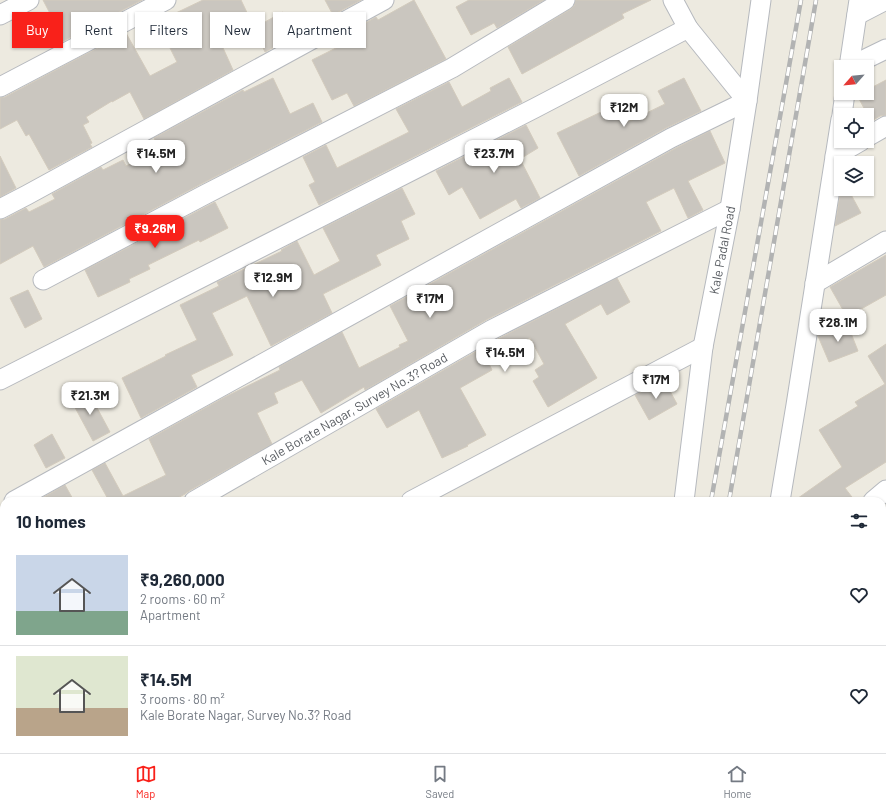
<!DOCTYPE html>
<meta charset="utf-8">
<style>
:root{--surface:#fff;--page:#f6f6f7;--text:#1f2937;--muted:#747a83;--line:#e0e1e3;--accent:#f9211a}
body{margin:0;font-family:Barlow,sans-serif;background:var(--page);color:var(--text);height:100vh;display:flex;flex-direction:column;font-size:15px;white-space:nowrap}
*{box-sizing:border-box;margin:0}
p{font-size:13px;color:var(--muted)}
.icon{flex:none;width:22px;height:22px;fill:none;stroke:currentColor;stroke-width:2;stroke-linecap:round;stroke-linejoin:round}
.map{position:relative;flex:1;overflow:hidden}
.side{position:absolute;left:0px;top:497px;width:886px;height:256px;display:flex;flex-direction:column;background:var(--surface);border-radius:12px 12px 0 0;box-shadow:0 1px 3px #0004}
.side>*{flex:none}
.hud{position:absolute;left:12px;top:12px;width:400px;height:36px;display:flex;gap:8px}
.needle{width:26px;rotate:243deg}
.tools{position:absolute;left:834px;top:60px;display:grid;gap:8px}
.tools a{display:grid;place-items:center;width:40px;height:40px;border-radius:0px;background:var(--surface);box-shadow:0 1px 3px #0004;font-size:20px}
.price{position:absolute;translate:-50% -34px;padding:0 9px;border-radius:8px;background:#fff;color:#222;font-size:13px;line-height:26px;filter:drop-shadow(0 1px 2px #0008)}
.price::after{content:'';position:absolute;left:50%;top:24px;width:12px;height:9px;margin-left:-6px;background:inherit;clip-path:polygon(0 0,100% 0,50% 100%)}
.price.active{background:var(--accent);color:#fff}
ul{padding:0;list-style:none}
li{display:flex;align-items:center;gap:12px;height:100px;padding:0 16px}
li+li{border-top:1px solid var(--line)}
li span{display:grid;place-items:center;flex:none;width:112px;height:80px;border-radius:0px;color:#555}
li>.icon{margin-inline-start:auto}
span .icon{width:48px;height:48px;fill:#fffc;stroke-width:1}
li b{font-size:17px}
h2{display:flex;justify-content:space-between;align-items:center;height:48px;padding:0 16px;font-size:17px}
.pill{padding:0 14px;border-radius:0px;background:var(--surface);box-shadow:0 1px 3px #0004;font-size:14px;line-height:36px}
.pill.active{background:var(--accent);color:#fff}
.menu{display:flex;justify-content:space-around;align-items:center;height:56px;border-top:1px solid var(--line);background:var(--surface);font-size:11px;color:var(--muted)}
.menu a{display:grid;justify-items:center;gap:2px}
.menu .active{color:var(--accent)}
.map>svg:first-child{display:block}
.building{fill:#cac6bf;stroke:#d3cbbd}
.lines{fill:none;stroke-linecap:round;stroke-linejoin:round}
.minor-casing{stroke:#b6b9be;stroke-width:21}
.minor{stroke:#fff;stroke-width:19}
.rail-casing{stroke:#b2b3b3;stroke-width:4.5}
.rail{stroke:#fff;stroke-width:3;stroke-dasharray:9;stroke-linecap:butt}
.labels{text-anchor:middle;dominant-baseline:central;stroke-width:3;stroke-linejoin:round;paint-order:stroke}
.street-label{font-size:13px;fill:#595d62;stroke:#fff}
</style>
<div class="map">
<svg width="886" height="753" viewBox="0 0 886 753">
<rect width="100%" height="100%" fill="#edeae0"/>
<path class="building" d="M43 0H142L58 44 50 28 56 25Z
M203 0H241L252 23 219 39 233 70 144 119 130 92 112 102V101L86 117 89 122 83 125 92 143 90 144 92 147 49 170 29 134 26 136 17 120 0 129V98L5 97 126 33 150 76 177 62 157 22Z
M325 0H361L333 15Z
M414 0 446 59 354 106 347 93 332 100 312 60 348 42 344 35 376 17 378 20Z
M469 0H544L497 28 494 23 471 35 456 7Z
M576 0H651L622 14 624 18 522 74 508 47 571 9 574 6Z
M283 12 295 36 265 52 254 28Z
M273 78 290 114 313 103 322 122 201 184 44 267 33 246 0 264V220L5 219 26 208 29 212 55 199 52 194 101 167 103 170 123 160 126 166 160 150 154 138 243 90 244 92Z
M509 78 522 102 319 205 309 185 315 182 303 157 326 145 337 168 409 132 396 109 449 82 462 107 491 91 490 88Z
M684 78 701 111 666 128 579 176 557 133 618 104 628 122 665 104 658 91Z
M886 80V115L880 116 867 124V115H861L866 112 857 95 861 93H867V90Z
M526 125 538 148 520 159 540 198 521 208 516 199 480 219 462 187 449 195 436 171Z
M710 131 725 163 688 181 703 210 688 218 674 188 646 202 661 231 486 320 365 390 364 387 321 413 302 380 274 393 278 403 257 413 272 444 189 491 185 494 172 501H109L92 470 105 463 123 496 166 475 149 439 227 396 280 370 279 367 342 332 359 368 400 347 399 345 408 341 390 306 676 148Z
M0 156 16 188 0 197Z
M402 188 415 214 401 221 409 239 376 255 381 265 323 294 332 313 271 346 247 296 212 313 233 355 191 375 197 387 141 418 122 378 166 356 165 355 197 340 180 305 219 286 217 282 282 251 281 250 297 241 314 275 340 261 323 228Z
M841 189H848L861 213 835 226Z
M215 202 228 228 200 242 199 240 148 265 150 269 129 279 130 282 98 297 85 270Z
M886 255V295L847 317 830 287Z
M617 278 630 302 607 315 601 304 565 324 597 378 548 407 533 381 539 377 535 370 544 364 530 338 488 362 492 370 460 388 486 435 467 445 468 446 442 458 419 410 387 428 376 409 496 340Z
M28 290 42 319 25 328 10 298Z
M847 323 858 351 829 362 818 336V334Z
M886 344V462L845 488 855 501H794L842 467 819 430 858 406 855 402 885 384 868 356Z
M664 380 677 404 649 420 635 395Z
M88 391 110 432 93 441 71 400Z
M52 434 65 458 46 468 34 445Z
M65 485 74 501H37Z"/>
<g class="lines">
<g class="minor-casing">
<g id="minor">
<path d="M0 15 29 0"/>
<path d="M857 15 886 0"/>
<path d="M849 67 859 0"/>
<path d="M849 67 886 49"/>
<path d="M0 87 166 0"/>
<path d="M842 115 845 93"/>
<path d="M867 137 886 126"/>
<path d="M835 156 861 141"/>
<path d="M0 209 27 195 384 0"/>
<path d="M43 280 206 194 452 68 565 0"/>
<path d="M815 283 886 241"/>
<path d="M0 380 535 108 688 28"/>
<path d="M14 501 671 138 747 101 688 28 673 0"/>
<path id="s1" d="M194 501 491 330 730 209"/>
<path d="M411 501 703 347"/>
<path id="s2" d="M684 501 690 452 703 347 730 209 747 101 761 0"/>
<path d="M780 501 796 405 841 119"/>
<path d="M873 501 886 490"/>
<path d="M882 524 886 531"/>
<path d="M0 549 4 547"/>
<path d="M0 609 4 607"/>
<path d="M882 665 886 673"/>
<path d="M0 718 4 716"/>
<path d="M838 749 841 753"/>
<path d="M150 753 158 749"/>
<path d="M337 753 344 749"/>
<path d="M541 753 548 749"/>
<path d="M643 753 644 749"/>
<path d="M735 753 736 749"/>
</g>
</g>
<use href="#minor" class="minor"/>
<g class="rail-casing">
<path id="rail" d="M711 501 801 0
M729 501 816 0
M667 753V749
M685 753 686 749"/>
</g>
<use href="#rail" class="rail"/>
</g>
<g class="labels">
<g class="street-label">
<text stroke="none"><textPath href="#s2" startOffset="254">Kale Padal Road</textPath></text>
<text stroke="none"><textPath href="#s1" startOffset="185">Kale Borate Nagar, Survey No.3? Road</textPath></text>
</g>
</g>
</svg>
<div class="tools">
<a><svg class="needle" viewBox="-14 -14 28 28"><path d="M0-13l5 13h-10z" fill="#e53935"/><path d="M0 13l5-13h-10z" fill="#747a83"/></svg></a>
<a><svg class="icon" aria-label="locate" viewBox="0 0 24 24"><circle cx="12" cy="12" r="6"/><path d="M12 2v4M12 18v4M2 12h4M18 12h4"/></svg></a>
<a><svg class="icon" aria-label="layers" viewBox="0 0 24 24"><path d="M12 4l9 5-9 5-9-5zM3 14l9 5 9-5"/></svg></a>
</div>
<b class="price" style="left:624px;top:128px">₹12M</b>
<b class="price" style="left:156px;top:174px">₹14.5M</b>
<b class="price" style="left:494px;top:174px">₹23.7M</b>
<b class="price active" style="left:155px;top:249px">₹9.26M</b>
<b class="price" style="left:273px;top:298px">₹12.9M</b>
<b class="price" style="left:430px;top:319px">₹17M</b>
<b class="price" style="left:838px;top:343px">₹28.1M</b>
<b class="price" style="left:505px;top:373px">₹14.5M</b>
<b class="price" style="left:656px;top:400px">₹17M</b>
<b class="price" style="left:90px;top:416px">₹21.3M</b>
<div class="hud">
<a class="pill active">Buy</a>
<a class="pill">Rent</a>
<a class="pill">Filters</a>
<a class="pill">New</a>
<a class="pill">Apartment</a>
</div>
<section class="side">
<h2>10 homes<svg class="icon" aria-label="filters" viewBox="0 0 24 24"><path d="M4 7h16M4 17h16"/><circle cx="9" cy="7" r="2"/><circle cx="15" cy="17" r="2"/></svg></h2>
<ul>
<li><span style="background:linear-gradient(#c9d6e8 70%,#7fa58c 0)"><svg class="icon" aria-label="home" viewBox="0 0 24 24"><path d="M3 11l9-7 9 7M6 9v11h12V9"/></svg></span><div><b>₹9,260,000</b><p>2 rooms · 60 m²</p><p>Apartment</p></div><svg class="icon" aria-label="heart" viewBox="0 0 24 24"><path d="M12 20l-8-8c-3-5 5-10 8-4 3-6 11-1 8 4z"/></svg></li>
<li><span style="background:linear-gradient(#dfe7d0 65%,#b9a48a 0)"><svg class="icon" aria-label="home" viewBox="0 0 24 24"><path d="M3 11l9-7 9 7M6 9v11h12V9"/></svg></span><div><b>₹14.5M</b><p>3 rooms · 80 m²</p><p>Kale Borate Nagar, Survey No.3? Road</p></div><svg class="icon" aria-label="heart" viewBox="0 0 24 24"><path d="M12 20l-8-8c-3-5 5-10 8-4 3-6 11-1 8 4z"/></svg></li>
</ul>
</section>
</div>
<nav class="menu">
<a class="active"><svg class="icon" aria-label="map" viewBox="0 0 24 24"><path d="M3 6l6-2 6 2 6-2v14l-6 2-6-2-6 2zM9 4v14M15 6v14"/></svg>Map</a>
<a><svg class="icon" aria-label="saved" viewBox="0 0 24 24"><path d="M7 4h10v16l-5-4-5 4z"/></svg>Saved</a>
<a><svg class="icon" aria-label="home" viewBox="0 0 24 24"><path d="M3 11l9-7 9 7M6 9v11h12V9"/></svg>Home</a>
</nav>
